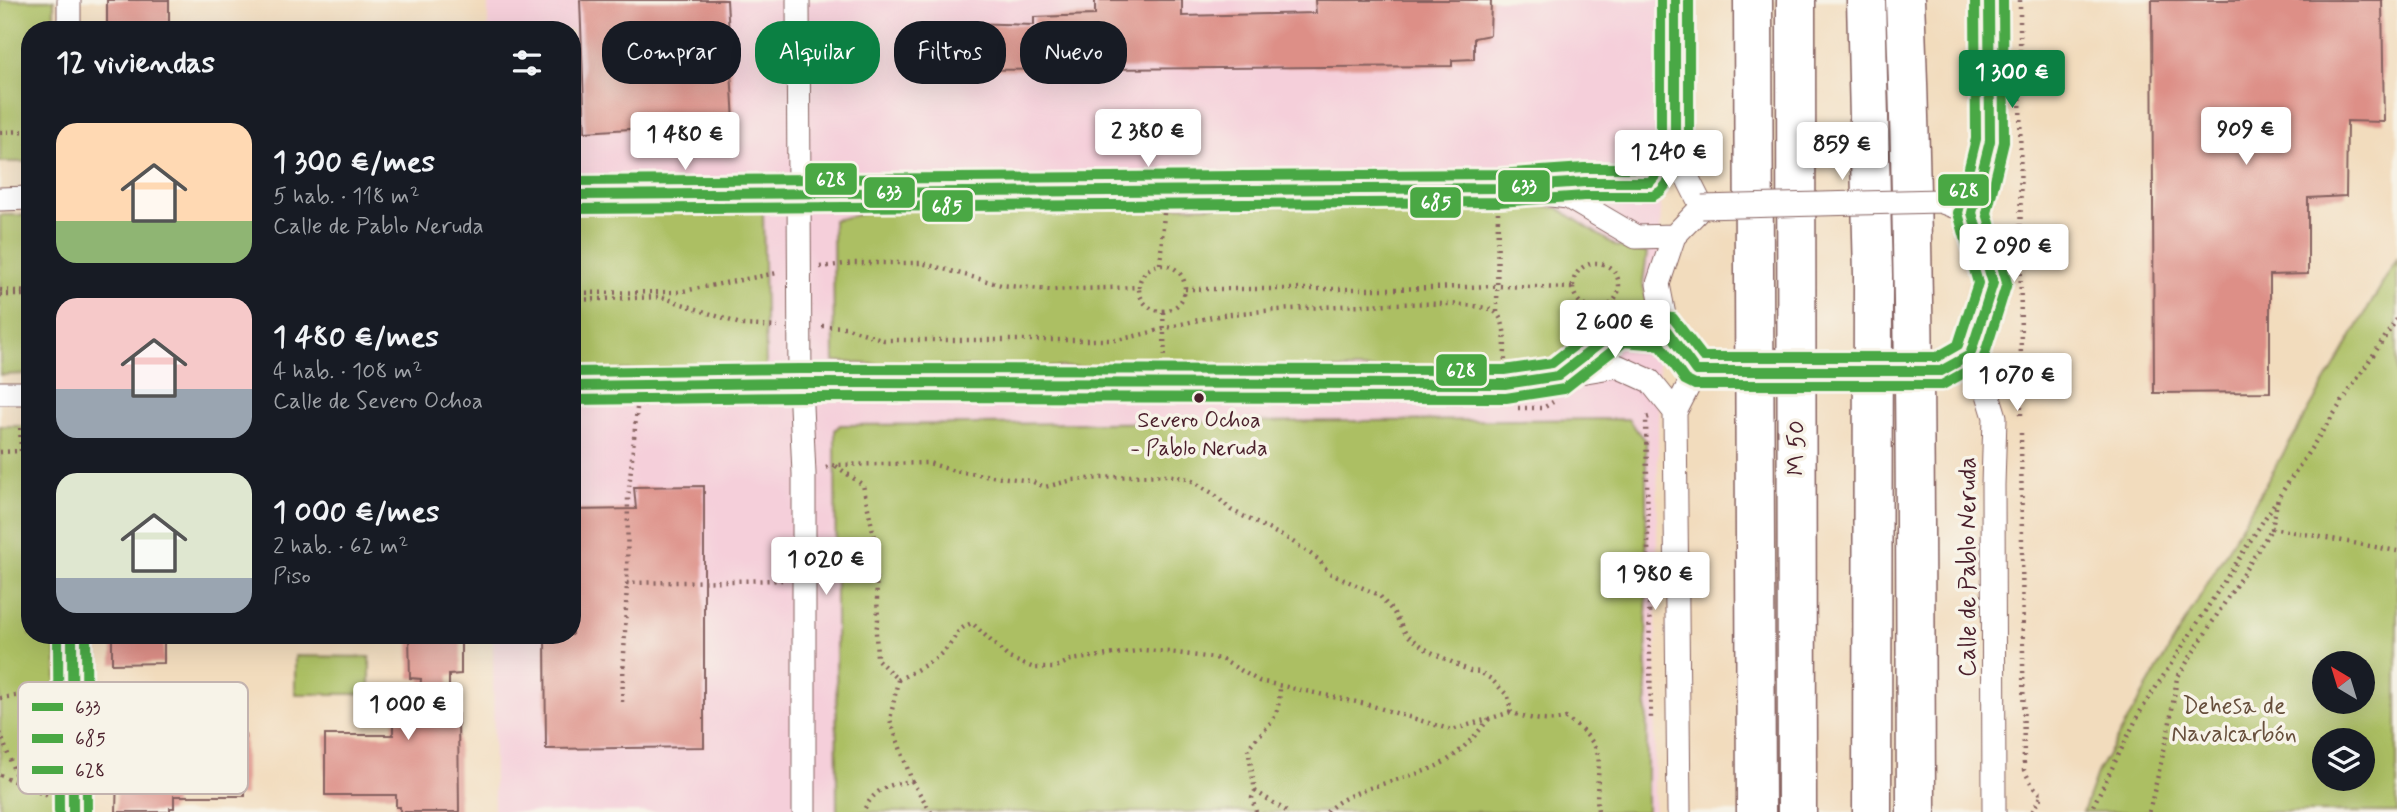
<!DOCTYPE html>
<html lang="es">
<meta charset="utf-8">
<style>
:root{--surface:#171b24;--page:#20242c;--text:#f1f3f6;--muted:#9ea1a6;--accent:#0b8043}
body{margin:0;font-family:Mynerve,sans-serif;background:var(--page);color:var(--text);height:100vh;display:flex;flex-direction:column;font-size:26px;white-space:nowrap}
*{box-sizing:border-box;margin:0}
p{font-size:23px;color:var(--muted)}
.icon{flex:none;width:38px;height:38px;fill:none;stroke:currentColor;stroke-width:2;stroke-linecap:round;stroke-linejoin:round}
.map{position:relative;flex:1;overflow:hidden}
.panel{position:absolute;left:21px;top:21px;width:560px;height:623px;display:flex;flex-direction:column;background:var(--surface);border-radius:28px;box-shadow:0 7px 28px #0002}
.panel>*{flex:none}
.top-card{position:absolute;left:602px;top:21px;width:665px;height:63px;display:flex;gap:14px}
.needle{width:46px;rotate:322deg}
.tools{position:absolute;left:2312px;top:651px;display:grid;gap:14px}
.tools a{display:grid;place-items:center;width:63px;height:63px;border-radius:50%;background:var(--surface);box-shadow:0 7px 28px #0002;font-size:35px}
.price{position:absolute;translate:-50% -60px;padding:0 16px;border-radius:7px;background:#fff;color:#222;font-size:23px;line-height:46px;filter:drop-shadow(0 2px 4px #0008)}
.price::after{content:'';position:absolute;left:50%;top:42px;width:21px;height:16px;margin-left:-10px;background:inherit;clip-path:polygon(0 0,100% 0,50% 100%)}
.price.selected{background:var(--accent);color:#fff}
ul{padding:0;list-style:none}
li{display:flex;align-items:center;gap:21px;height:175px;padding:0 35px}
li span{display:grid;place-items:center;flex:none;width:196px;height:140px;border-radius:21px;color:#555}
li>.icon{margin-inline-start:auto}
span .icon{width:84px;height:84px;fill:#fffc;stroke-width:1}
li b{font-size:30px}
h2{display:flex;justify-content:space-between;align-items:center;height:84px;padding:0 35px;font-size:30px}
.pill{padding:0 24px;border-radius:28px;background:var(--surface);box-shadow:0 7px 28px #0002;font-size:24px;line-height:63px}
.pill.selected{background:var(--accent);color:#fff}
.map>svg:first-child{display:block}
.built{fill:#f5cfda}
.green{fill:#acbf63;stroke:#7b6f47;stroke-width:2;fill-rule:evenodd}
.building{fill:#dd8f87}
.lines{fill:none;stroke-linecap:round;stroke-linejoin:round}
.street-casing{stroke:#85615e;stroke-width:25}
.highway-casing{stroke:#85615e;stroke-width:41}
.path{stroke:#85615e;stroke-width:4.5;stroke-dasharray:2 5;stroke-linecap:butt}
.street{stroke:#fff;stroke-width:23}
.highway{stroke:#fff;stroke-width:38}
.street-bridge-casing{stroke:#85615e;stroke-width:25;stroke-linecap:butt}
.street-bridge{stroke:#fff;stroke-width:23}
.bus-1-casing{stroke:#f7f3e8;stroke-width:16}
.bus-2-casing{stroke:#f7f3e8;stroke-width:16}
.bus-3-casing{stroke:#f7f3e8;stroke-width:16}
.bus-1{stroke:#4aa844;stroke-width:10}
.bus-2{stroke:#4aa844;stroke-width:10}
.bus-3{stroke:#4aa844;stroke-width:10}
.bus-dot{fill:#4a1f2b;stroke:#f7f3e8;stroke-width:2.5}
.labels{text-anchor:middle;dominant-baseline:central;stroke-width:7;stroke-linejoin:round;paint-order:stroke}
.bus-label{font-size:22px;fill:#4a1f2b;stroke:#f7f3e8}
.street-label{font-size:24px;fill:#4a1f2b;stroke:#f7f3e8}
.park-label{font-size:24px;fill:#674f3c;stroke:#f7f3e8}
.key{fill:#f7f3e8;stroke:#c3b3af;stroke-width:2}
.key-label{font-size:19px;fill:#4a1f2b}
.line-badge{stroke:#f7f3e8;stroke-width:2.5}
.badge-label{font-size:19px;text-anchor:middle;font-weight:bold;fill:#fff}
</style>
<div class="map">
<svg width="2397" height="812" viewBox="0 0 2397 812">
<rect width="100%" height="100%" fill="#f7f3e8"/>
<filter id="ink" filterUnits="userSpaceOnUse"><feTurbulence type="fractalNoise" baseFrequency=".0143" numOctaves="2"/><feDisplacementMap in="SourceGraphic" scale="14" xChannelSelector="R" yChannelSelector="G"/><feConvolveMatrix kernelMatrix="1 2 1 2 8 2 1 2 1" color-interpolation-filters="sRGB"/></filter>
<filter id="wash" filterUnits="userSpaceOnUse"><feTurbulence type="fractalNoise" baseFrequency=".00686" numOctaves="4" result="noise"/><feDisplacementMap in="SourceGraphic" scale="28" xChannelSelector="R" yChannelSelector="G"/><feGaussianBlur stdDeviation="1.57" result="paint"/><feColorMatrix in="noise" values="0 0 0 0 0 0 0 0 0 0 0 0 0 0 0 0 0 1.4 0 .05"/><feComposite in="paint" operator="in"/></filter>
<g filter="url(#wash)">
<rect width="100%" height="100%" fill="#f2dcbd"/>
<path class="built" d="M488 0H1663L1654 812H494L493 635H572V30H488Z"/>
<path class="green" d="M0 0H54V30H30V162H0Z
M1486 204 1558 208 1616 246 1647 253 1643 283 1647 312 1610 317 1551 360 1492 370 890 366 834 361 833 220 885 209Z
M672 210H763L766 369 572 371V211Z
M0 215H30V374L0 375Z
M2397 259V812H2083L2098 771ZM2324 663H2362V702H2324ZM2324 740H2362V779H2324Z
M1628 419 1646 442 1647 812H837L835 430 840 425Z
M0 426H30V635H56L57 812H0Z
M295 656 370 657V694H295Z"/>
<g id="blocks">
<path class="building" d="M107 0H169V30H107Z
M580 0H727L734 122 585 132Z
M1095 0H1182V16L1316 13 1315 0H1491L1490 35 1474 38V59L1452 60V66L964 70 947 55 949 35 968 23 1034 25V17L1095 15Z
M2152 0H2382L2384 122 2347 121 2346 196 2308 198V274L2270 275V392L2154 393Z
M704 486V747L546 749 545 635H572V510L636 509 634 487Z
M112 635H164V663L112 664Z
M409 635H461V674L449 675V712H458L459 812H400V807H396V795H325V735H393V721L418 720 421 679 410 678Z
M245 735V796H174V808H170V812H116L118 737Z"/>
</g>
</g>
<g filter="url(#ink)">
<use href="#blocks" fill-opacity="0" stroke="#85615e" stroke-width="2"/>
<g class="lines">
<g class="street-casing">
<path id="street" d="M69 0V30
M798 0 800 383 804 474V812
M1675 0V153L1702 207 1674 236 1658 284 1667 331 1696 371 1675 412 1679 812
M1989 0 1990 141 1972 213 1993 283 1970 355 1987 391 1995 417 1993 485 1994 812
M1543 194 1568 197 1636 237 1674 236
M572 195 1499 188 1585 182H1650L1675 153
M0 199 30 198
M1561 374 1620 328 1667 331
M572 386 800 383 1505 384 1617 366 1650 381 1675 412
M0 393H30
M72 635 73 812"/>
</g>
<g class="highway-casing">
<path id="highway" d="M1753 0 1756 812
M1796 0 1797 812
M1866 0 1873 275 1872 812
M1905 0C1916 271 1915 541 1916 812"/>
</g>
<path class="path" d="M2020 0 2021 416
M0 132 30 131
M1573 286a23 23 0 1 1 46 0a23 23 0 1 1-46 0Z
M1160 264 1164 213
M1139 288a23 23 0 1 1 46 0a23 23 0 1 1-46 0Z
M820 267 854 263H922L1001 285 1050 290 1138 287
M1185 289H1396L1497 286 1572 288
M0 290 30 292
M572 293 678 292 777 273
M0 295H27
M572 300 662 297 743 325 778 327
M1163 312 1165 360
M1497 312 1498 209
M2397 319 2278 498 2272 528 2397 551
M822 326 845 327 884 340H1116C1155 333 1192 319 1231 314 1268 310 1473 294 1495 312 1508 322 1504 347 1505 362
M637 408 628 498 627 583 782 580
M1518 408H1543L1553 402
M1649 417 1646 418 1651 721
M2021 433 2024 770 2032 785 2042 795 2032 812
M21 451H30
M0 452 21 451 20 423
M836 466 863 485 874 536 878 619 876 632 877 659 898 680 890 720 912 781C888 784 874 789 863 812
M826 468 835 465 929 463 954 471 1031 481 1045 487 1073 480 1131 476 1168 475 1189 479 1214 494 1231 510 1290 540 1318 559 1329 573 1379 595 1394 613 1406 634 1427 650 1470 671 1480 672 1491 679 1508 696 1511 712C1527 719 1550 723 1566 718 1615 753 1593 761 1598 812
M898 680C914 671 932 663 945 650 957 638 954 630 972 623L1009 658 1034 668H1054L1071 660 1144 650 1169 652 1221 659 1259 681 1366 704 1452 730 1511 712
M0 698 36 693 51 694
M622 702 627 583
M0 733 18 781
M0 775 50 797
M912 781 931 812
M1255 791 1288 812
M1256 812 1252 798 1255 791 1248 748C1269 723 1279 722 1280 687
M1327 812C1346 788 1408 780 1437 766 1458 756 1474 737 1489 719
M2090 812 2140 712 2276 501
M2149 812 2168 734 2177 678 2272 528"/>
<use href="#street" class="street"/>
<use href="#highway" class="highway"/>
<g class="street-bridge-casing">
<path id="street-bridge" d="M1702 207 1940 201 1972 213
M1696 371H1941L1970 355"/>
</g>
<use href="#street-bridge" class="street-bridge"/>
<g class="bus-1-casing">
<path id="bus-1" d="M572 195 1499 188 1585 182H1650L1675 153V0
M572 386 800 383 1505 384 1558 376 1620 328 1667 331 1696 371H1941L1970 355 1993 283 1972 213 1990 141 1989 0
M72 635 73 812"/>
</g>
<g class="bus-2-casing">
<path id="bus-2" d="M572 209 1499 202 1585 196H1653L1661 191 1689 156V0
M572 400 800 397 1506 398 1564 389 1624 342 1660 345 1685 380 1695 385H1942L1982 363 2007 283 1987 213 2004 142 2003 0
M58 635 59 812"/>
</g>
<g class="bus-3-casing">
<path id="bus-3" d="M572 181 1498 174 1584 168H1644L1661 148V0
M572 372 800 369 1504 370 1552 363 1611 317 1619 314 1673 318 1703 357H1937L1958 345 1978 283 1958 213 1976 139 1975 0
M86 635 87 812"/>
</g>
<use href="#bus-1" class="bus-1"/>
<use href="#bus-2" class="bus-2"/>
<use href="#bus-3" class="bus-3"/>
</g>
</g>
<circle class="bus-dot" cx="1199" cy="398" r="6"/>
<g class="labels">
<g class="bus-label">
<text x="1199" y="421">Severo Ochoa<tspan x="1199" dy="28">- Pablo Neruda</tspan></text>
</g>
<g class="street-label">
<text transform="translate(1797 448) rotate(-90)">M 50</text>
<text transform="translate(1968 567) rotate(-90)">Calle de Pablo Neruda</text>
</g>
<g class="park-label">
<text x="2234" y="706">Dehesa de<tspan x="2234" dy="28">Navalcarbón</tspan></text>
</g>
</g>
<rect x="18" y="682" width="230" height="112" rx="10" class="key"/>
<rect x="32" y="703" width="31" height="8" fill="#4aa844"/>
<rect x="32" y="734" width="31" height="9" fill="#4aa844"/>
<rect x="32" y="766" width="31" height="8" fill="#4aa844"/>
<g class="key-label">
<text x="75" y="714">633</text>
<text x="75" y="745">685</text>
<text x="75" y="777">628</text>
</g>
<g class="line-badge">
<rect x="804" y="162" width="54" height="34" rx="7" fill="#4aa844"/>
<rect x="1497" y="169" width="54" height="34" rx="7" fill="#4aa844"/>
<rect x="1937" y="173" width="53" height="34" rx="7" fill="#4aa844"/>
<rect x="863" y="176" width="53" height="33" rx="7" fill="#4aa844"/>
<rect x="1409" y="186" width="53" height="33" rx="7" fill="#4aa844"/>
<rect x="921" y="189" width="53" height="34" rx="7" fill="#4aa844"/>
<rect x="1435" y="353" width="53" height="34" rx="7" fill="#4aa844"/>
</g>
<g class="badge-label">
<text x="831" y="186">628</text>
<text x="1524" y="193">633</text>
<text x="1964" y="197">628</text>
<text x="889" y="199">633</text>
<text x="1436" y="209">685</text>
<text x="947" y="213">685</text>
<text x="1461" y="377">628</text>
</g>
</svg>
<div class="tools">
<a><svg class="needle" viewBox="-14 -14 28 28"><path d="M0-13l5 13h-10z" fill="#e53935"/><path d="M0 13l5-13h-10z" fill="#9ea1a6"/></svg></a>
<a><svg class="icon" aria-label="layers" viewBox="0 0 24 24"><path d="M12 4l9 5-9 5-9-5zM3 14l9 5 9-5"/></svg></a>
</div>
<b class="price selected" style="left:2012px;top:110px">1 300 €</b>
<b class="price" style="left:2246px;top:167px">909 €</b>
<b class="price" style="left:1148px;top:169px">2 380 €</b>
<b class="price" style="left:685px;top:172px">1 480 €</b>
<b class="price" style="left:1842px;top:182px">859 €</b>
<b class="price" style="left:1669px;top:190px">1 240 €</b>
<b class="price" style="left:2014px;top:284px">2 090 €</b>
<b class="price" style="left:1615px;top:360px">2 600 €</b>
<b class="price" style="left:2017px;top:413px">1 070 €</b>
<b class="price" style="left:826px;top:597px">1 020 €</b>
<b class="price" style="left:1655px;top:612px">1 980 €</b>
<b class="price" style="left:408px;top:742px">1 000 €</b>
<div class="top-card">
<a class="pill">Comprar</a>
<a class="pill selected">Alquilar</a>
<a class="pill">Filtros</a>
<a class="pill">Nuevo</a>
</div>
<section class="panel">
<h2>12 viviendas<svg class="icon" aria-label="filters" viewBox="0 0 24 24"><path d="M4 7h16M4 17h16"/><circle cx="9" cy="7" r="2"/><circle cx="15" cy="17" r="2"/></svg></h2>
<ul>
<li><span style="background:linear-gradient(#ffd9b3 70%,#8fb573 0)"><svg class="icon" aria-label="home" viewBox="0 0 24 24"><path d="M3 11l9-7 9 7M6 9v11h12V9"/></svg></span><div><b>1 300 €/mes</b><p>5 hab. · 118 m²</p><p>Calle de Pablo Neruda</p></div></li>
<li><span style="background:linear-gradient(#f6c9c9 65%,#9aa5b1 0)"><svg class="icon" aria-label="home" viewBox="0 0 24 24"><path d="M3 11l9-7 9 7M6 9v11h12V9"/></svg></span><div><b>1 480 €/mes</b><p>4 hab. · 108 m²</p><p>Calle de Severo Ochoa</p></div></li>
<li><span style="background:linear-gradient(#dfe7d0 75%,#9aa5b1 0)"><svg class="icon" aria-label="home" viewBox="0 0 24 24"><path d="M3 11l9-7 9 7M6 9v11h12V9"/></svg></span><div><b>1 000 €/mes</b><p>2 hab. · 62 m²</p><p>Piso</p></div></li>
</ul>
</section>
</div>
